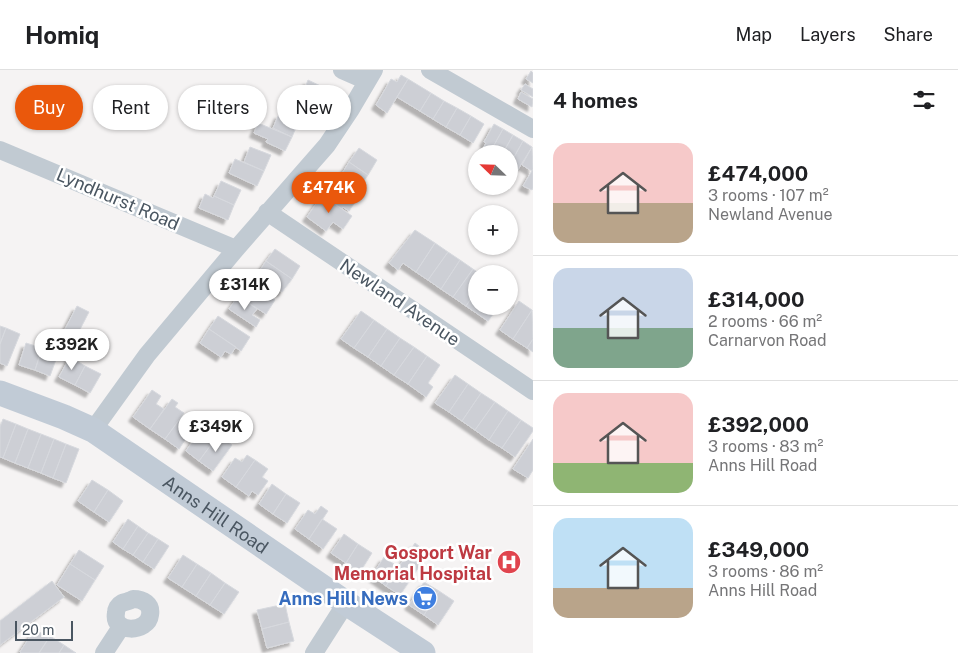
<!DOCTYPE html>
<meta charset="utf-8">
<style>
:root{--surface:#fff;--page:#f2f2f2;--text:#202124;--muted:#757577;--line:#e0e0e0;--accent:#ea580c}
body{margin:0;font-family:"Public Sans",sans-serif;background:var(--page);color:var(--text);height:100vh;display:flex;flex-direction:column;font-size:19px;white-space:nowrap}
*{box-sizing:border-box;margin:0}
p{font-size:16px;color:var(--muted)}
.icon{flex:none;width:28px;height:28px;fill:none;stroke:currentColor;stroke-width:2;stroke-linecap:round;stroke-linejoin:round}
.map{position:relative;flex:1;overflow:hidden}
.side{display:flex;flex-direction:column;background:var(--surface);width:425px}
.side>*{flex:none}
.banner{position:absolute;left:15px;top:15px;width:442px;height:45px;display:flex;gap:10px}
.needle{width:32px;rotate:293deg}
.tools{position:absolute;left:468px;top:75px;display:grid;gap:10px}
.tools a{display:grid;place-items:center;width:50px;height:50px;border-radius:50%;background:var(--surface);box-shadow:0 1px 4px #0004;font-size:25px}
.scale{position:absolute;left:15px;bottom:12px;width:58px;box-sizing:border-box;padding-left:5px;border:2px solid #4a5661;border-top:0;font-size:14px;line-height:18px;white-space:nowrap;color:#4a5661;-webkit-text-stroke:4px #fff;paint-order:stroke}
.price{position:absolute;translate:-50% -42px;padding:0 11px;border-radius:18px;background:#fff;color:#222;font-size:16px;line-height:32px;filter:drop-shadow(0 1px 2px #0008)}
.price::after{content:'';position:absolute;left:50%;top:30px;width:15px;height:11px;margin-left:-8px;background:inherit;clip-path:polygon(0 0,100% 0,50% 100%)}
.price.active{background:var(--accent);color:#fff}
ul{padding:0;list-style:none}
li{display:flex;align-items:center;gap:15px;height:125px;padding:0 20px}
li+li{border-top:1px solid var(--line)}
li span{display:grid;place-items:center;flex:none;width:140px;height:100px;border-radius:15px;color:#555}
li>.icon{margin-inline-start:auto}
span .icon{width:60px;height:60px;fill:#fffc;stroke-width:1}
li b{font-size:21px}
h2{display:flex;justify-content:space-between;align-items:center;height:60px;padding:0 20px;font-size:21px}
.pill{padding:0 18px;border-radius:22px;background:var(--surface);box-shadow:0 1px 4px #0004;font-size:18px;line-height:45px}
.pill.active{background:var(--accent);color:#fff}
header{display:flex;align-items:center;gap:30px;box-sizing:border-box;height:70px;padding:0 25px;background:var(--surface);border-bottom:1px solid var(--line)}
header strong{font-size:24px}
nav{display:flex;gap:28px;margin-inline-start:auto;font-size:18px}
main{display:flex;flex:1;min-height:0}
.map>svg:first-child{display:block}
.building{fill:#cdcfd5;stroke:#d7d9de;filter:url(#shadow)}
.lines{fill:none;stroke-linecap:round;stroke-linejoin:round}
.street{stroke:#c1cad2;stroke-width:18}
.secondary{stroke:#c1cbd6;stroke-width:25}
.labels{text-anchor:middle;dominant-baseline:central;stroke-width:5;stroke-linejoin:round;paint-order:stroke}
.street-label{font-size:18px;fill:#4a5661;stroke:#fff}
.health-label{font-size:18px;font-weight:bold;fill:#be3a42;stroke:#fff;text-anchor:end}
.shop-label{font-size:18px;font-weight:bold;fill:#366cbe;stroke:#fff;text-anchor:end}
</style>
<header>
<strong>Homiq</strong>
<nav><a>Map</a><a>Layers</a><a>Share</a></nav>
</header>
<main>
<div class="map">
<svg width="533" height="583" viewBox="0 0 533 583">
<defs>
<filter id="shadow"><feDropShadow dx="-4.5" dy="4.5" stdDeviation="1" flood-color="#0004"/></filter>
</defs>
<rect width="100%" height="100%" fill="#f5f3f3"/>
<path class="building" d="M531 1 533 3V13L526 9Z
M401 5 408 9 387 43 376 35 391 9 397 12Z
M408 9 431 23 420 41 397 27Z
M308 10 329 20 323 35 302 25Z
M525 14 533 19V27L521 20Z
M521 22 533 29 532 37 518 29Z
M431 23 444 31 433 49 420 41Z
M302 25 323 35 316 49 295 39Z
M444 31 457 38 446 57 433 49Z
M457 38 471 46 460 65 446 57Z
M279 44 298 53 292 67 273 58Z
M471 46 484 54 473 73 460 65Z
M258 53 292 67 285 81 266 72 268 69 254 63Z
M494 54 503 59 489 84H480L486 73 484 72Z
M503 59 513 65 503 83 489 84Z
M513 65 523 71 509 96V84L503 83Z
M523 71 532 77 512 109 509 107V96Z
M250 77 271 85 264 101 244 92Z
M532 77 533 99 532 101 522 95Z
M359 78 377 90 368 105 349 92Z
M235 89 264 101 257 116 229 103Z
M349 92 368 105 358 119 340 107Z
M533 99V118L532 120 523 116Z
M221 111 241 120 234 135 214 126Z
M331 111 357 129 349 141 343 137 342 139 322 125Z
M205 124 213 128 214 126 234 135 228 150 199 138Z
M322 125 352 146 343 159 333 152 326 161 307 147Z
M415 160 435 173 416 202 403 193 398 200 389 193Z
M435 173 448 182 428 210 416 202Z
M275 179 300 196 292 209 266 191Z
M448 182 460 190 441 219 428 210Z
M460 190 473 199 453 227 441 219Z
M266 191 292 209 282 222 257 205Z
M473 199 480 204H476V221L466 236 453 227Z
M248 212 275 230 266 244 238 226Z
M476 221V236H499L488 251 466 236Z
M238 226 257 239 252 245 260 250 256 257 229 239Z
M519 231 532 240 513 269 500 260Z
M77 236 89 242 73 273 61 267Z
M532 240 533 269 527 278 513 269Z
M361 241 374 250 354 278 341 269Z
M218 246 250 267 241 281 209 259Z
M374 250 387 259 368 287 354 278Z
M0 256 6 258 0 274Z
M6 258 20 264 7 296 0 293V274Z
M209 259 236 277 231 284 225 281 221 287 200 273Z
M387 259 400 268 381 296 368 287Z
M400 268 414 277 394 305 381 296Z
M533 269V282L527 278Z
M26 273 42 278 35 300 19 295Z
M414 277 427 286 408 314 394 305Z
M42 278 58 284 50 306 35 300Z
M427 286 440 295 428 313 433 317 426 327 408 314Z
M70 287 85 296 75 315 59 307Z
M85 296 101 304 90 323 75 315Z
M455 305 468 314 449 342 435 333Z
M468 314 481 323 462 351 449 342Z
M152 320 161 326 156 334 164 339 150 359 133 347Z
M481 323 495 332 475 360 462 351Z
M172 329 178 333 175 337 184 343 165 369 150 359Z
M495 332 508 341 489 370 475 360Z
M508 341 521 350 502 378 489 370Z
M182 346 188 350 185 354 192 359 179 379 165 369Z
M3 349 16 354 3 388 0 387V357Z
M521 350 533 358V361L515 387 502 378Z
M16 354 28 359 15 393 3 388Z
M28 359 41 364 28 398 15 393Z
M199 362 213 372 199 391 186 381Z
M41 364 54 369 41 403 28 398Z
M218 365 232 375 213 401 199 391Z
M54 369 66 374 53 408 41 403Z
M533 369V400L528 408 513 399Z
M66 374 79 379 66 413 53 408Z
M247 385 255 390 236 417 222 407 235 388 242 392Z
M255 390 268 399 262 407 268 411 258 425 252 421 249 426 236 417Z
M92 410 108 420 94 442 78 431Z
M272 414 286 424 273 444 259 434Z
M108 420 123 431 109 452 94 442Z
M286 424 300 433 287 453 273 444Z
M321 436 328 441 309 469 295 459 308 440 315 444Z
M128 449 138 456 123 479 113 472Z
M322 449 337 459 323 479 309 469Z
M138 456 148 463 133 485 123 479Z
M148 463 158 469 143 492 133 485Z
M344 464 358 474 346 493 331 483Z
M158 469 169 476 154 499 143 492Z
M415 473 423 479 415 490 421 494 400 525 386 516Z
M358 474 372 483 360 502 346 493Z
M79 480 104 496 95 510 70 494Z
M183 485 197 494 182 517 168 508Z
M384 487 398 497 386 516 372 506Z
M70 494 95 510 82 531 57 515Z
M197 494 211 503 196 526 182 517Z
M211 503 225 513 210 535 196 526Z
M52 511 64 527 0 575V551Z
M424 512 439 521 424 545 409 535Z
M225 513 239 522 224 544 210 535Z
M439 521 454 531 438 555 424 545Z
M285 534 289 552 262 559 257 540Z
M289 552 294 571 267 578 262 559Z
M35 559 49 568 39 583H21L20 582Z
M50 566 64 575 59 583H39Z
M64 575 76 583H59Z"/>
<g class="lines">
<path class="street" d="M342 0 367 11
M430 0 533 59
M0 80 236 179
M267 142 533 321
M93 360 147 285 236 179 327 75 351 39 374 0
M133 529C143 529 152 534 150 545 148 563 112 564 116 543 116 539 118 535 122 533 125 532 130 531 133 529Z
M104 583 121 557
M314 583 346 533"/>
<path class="secondary" id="s1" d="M0 323 64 347 93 360 346 533 423 583"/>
</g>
<defs>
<g id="hospital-disc" transform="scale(1.25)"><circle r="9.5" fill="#e0444e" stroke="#fff"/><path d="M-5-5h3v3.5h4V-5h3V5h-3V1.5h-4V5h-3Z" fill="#fff"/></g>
<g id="supermarket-disc" transform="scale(1.25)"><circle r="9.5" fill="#3f7fe0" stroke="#fff"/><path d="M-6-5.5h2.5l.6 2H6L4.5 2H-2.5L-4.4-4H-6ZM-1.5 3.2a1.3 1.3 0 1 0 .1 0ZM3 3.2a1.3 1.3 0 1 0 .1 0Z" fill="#fff"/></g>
</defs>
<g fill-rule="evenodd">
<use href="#hospital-disc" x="509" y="492"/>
<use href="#supermarket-disc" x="425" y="528"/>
</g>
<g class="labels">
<g class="street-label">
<text transform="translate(118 129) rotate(23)">Lyndhurst Road</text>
<text transform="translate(400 232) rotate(34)">Newland Avenue</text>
<text stroke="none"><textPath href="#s1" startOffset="249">Anns Hill Road</textPath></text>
</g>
<g class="health-label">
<text x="492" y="482">Gosport War<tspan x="492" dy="21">Memorial Hospital</tspan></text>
</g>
<g class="shop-label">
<text x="408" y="528">Anns Hill News</text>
</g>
</g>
</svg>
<div class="tools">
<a><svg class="needle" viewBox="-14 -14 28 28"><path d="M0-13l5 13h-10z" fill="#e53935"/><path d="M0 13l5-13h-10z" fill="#757577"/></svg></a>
<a>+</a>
<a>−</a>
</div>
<div class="scale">20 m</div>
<b class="price active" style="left:329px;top:144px">£474K</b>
<b class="price" style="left:245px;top:241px">£314K</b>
<b class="price" style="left:72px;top:301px">£392K</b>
<b class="price" style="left:216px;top:383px">£349K</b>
<div class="banner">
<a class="pill active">Buy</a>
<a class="pill">Rent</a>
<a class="pill">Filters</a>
<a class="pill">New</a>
</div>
</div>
<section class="side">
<h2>4 homes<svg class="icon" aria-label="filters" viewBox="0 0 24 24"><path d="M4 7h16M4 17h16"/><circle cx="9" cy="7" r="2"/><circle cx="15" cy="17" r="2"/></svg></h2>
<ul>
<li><span style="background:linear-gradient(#f6c9c9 60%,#b9a48a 0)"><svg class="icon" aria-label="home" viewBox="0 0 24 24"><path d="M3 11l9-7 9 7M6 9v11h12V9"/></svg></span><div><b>£474,000</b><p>3 rooms · 107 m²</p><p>Newland Avenue</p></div></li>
<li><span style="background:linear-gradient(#c9d6e8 60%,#7fa58c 0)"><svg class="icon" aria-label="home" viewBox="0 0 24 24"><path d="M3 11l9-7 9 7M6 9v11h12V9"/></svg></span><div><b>£314,000</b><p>2 rooms · 66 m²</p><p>Carnarvon Road</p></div></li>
<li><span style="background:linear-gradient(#f6c9c9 70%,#8fb573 0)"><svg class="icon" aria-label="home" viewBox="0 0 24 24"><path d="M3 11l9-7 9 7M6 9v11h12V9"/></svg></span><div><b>£392,000</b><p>3 rooms · 83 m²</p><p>Anns Hill Road</p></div></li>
<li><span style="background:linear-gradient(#bfe0f5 70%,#b9a48a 0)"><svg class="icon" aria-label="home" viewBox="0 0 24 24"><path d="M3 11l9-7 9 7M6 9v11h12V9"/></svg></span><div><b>£349,000</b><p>3 rooms · 86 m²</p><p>Anns Hill Road</p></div></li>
</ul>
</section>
</main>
